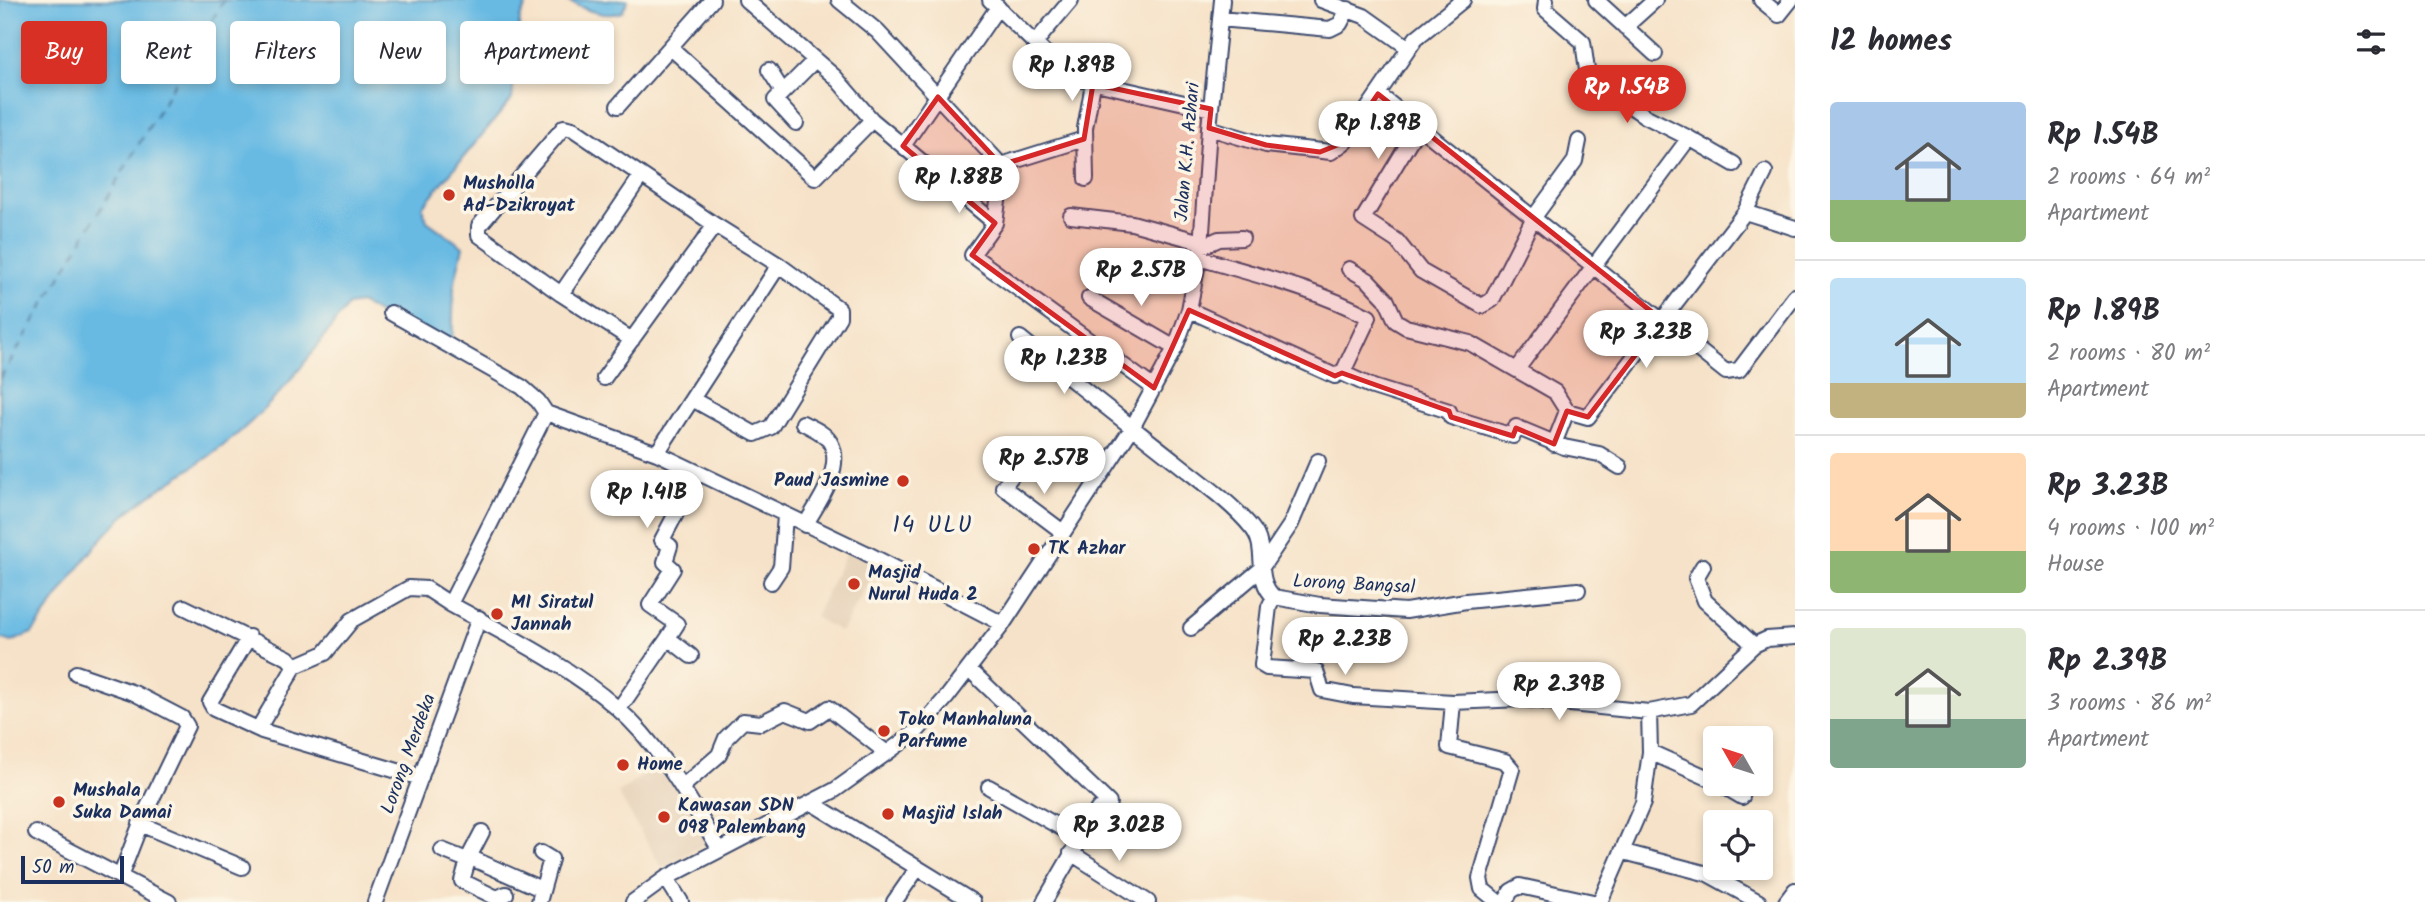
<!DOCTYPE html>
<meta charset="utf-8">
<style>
:root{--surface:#fff;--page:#f2f2f3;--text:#2b2b33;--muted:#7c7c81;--line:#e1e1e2;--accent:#d93025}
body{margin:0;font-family:Kalam,sans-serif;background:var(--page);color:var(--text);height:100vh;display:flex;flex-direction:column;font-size:26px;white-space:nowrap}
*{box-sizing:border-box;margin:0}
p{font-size:23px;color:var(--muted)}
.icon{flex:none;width:38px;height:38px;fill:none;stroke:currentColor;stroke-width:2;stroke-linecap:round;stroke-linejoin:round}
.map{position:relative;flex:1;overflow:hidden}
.drawer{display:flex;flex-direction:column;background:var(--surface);width:630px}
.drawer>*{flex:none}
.hud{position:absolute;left:21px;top:21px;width:665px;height:63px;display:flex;gap:14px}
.needle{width:46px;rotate:309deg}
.controls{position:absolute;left:1703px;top:726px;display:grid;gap:14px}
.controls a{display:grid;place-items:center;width:70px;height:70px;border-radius:7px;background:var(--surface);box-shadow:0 4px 10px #0003;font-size:35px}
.scale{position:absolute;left:21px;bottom:18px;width:103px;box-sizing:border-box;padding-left:7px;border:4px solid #1b2f5e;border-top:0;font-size:19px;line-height:24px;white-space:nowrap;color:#1b2f5e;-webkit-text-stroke:5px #fcf5e5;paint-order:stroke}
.price{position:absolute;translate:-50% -60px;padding:0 16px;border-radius:24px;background:#fff;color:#222;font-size:23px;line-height:46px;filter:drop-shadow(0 2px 4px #0008)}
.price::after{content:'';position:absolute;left:50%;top:42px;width:21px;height:16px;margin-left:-10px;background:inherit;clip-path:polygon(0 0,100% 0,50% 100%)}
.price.current{background:var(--accent);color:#fff}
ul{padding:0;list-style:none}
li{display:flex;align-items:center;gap:21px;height:175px;padding:0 35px}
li+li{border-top:2px solid var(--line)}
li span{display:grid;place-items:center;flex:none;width:196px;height:140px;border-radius:7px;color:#555}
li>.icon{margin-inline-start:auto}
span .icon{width:84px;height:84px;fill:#fffc;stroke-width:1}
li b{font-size:30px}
h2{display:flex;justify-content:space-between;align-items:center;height:84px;padding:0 35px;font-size:30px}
.pill{padding:0 24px;border-radius:7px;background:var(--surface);box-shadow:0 4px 10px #0003;font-size:24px;line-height:63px}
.pill.current{background:var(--accent);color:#fff}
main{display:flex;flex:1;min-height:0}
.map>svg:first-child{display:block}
.built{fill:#e5d0b7}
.water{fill:#67bae3;stroke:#4174a0;stroke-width:2}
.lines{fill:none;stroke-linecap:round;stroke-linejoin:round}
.ferry{stroke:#325986;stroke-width:2;stroke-dasharray:9 7;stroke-linecap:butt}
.minor-casing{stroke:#3c4a6e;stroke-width:18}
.minor{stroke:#fff;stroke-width:14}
.marked{fill:#d62828;fill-opacity:0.2;stroke:#d62828;stroke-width:5;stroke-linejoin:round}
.poi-dot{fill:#c8321e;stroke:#fcf5e5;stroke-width:2.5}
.labels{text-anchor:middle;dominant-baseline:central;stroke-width:7;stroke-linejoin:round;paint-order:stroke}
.street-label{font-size:19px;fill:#1b2f5e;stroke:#fcf5e5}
.poi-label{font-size:19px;font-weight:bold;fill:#1b2f5e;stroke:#fcf5e5;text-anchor:start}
.quarter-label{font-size:23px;letter-spacing:2px;fill:#1b2f5e;stroke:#fcf5e5}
</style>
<main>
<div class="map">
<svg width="1795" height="902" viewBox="0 0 1795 902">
<rect width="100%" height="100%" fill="#fcf5e5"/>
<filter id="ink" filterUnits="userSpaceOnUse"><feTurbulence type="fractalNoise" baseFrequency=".0143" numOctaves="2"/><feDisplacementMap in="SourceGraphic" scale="14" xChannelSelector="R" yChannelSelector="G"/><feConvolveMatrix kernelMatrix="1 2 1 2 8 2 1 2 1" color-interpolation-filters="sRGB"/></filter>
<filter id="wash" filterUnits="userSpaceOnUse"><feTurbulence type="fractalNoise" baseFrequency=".00686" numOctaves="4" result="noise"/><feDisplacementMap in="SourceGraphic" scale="28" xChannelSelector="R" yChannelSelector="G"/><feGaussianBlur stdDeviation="1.57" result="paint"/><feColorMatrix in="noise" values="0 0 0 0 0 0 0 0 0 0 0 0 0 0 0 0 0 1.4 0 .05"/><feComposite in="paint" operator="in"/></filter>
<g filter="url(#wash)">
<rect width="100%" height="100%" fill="#f6e2c8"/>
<path class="built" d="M847 551 878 565 841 632 815 617Z
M661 763 712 840 662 868 618 793Z"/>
<path class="water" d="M0 0H529L520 17 512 99 422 207 427 221 463 247 454 285 452 345 399 325 361 303 348 305C309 357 281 399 229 441 196 469 157 486 125 515 88 548 62 594 32 633L11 642 0 638Z
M565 0H628L622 12C602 19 583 8 565 0Z"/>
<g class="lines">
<path class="ferry" d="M0 379 224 0"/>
</g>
</g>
<g filter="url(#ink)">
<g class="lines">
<g class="minor-casing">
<path id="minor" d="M746 0 835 77 872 120
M839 0 877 31 1001 165 1084 139
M990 0 1049 57 1078 79 1211 109
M1321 0 1364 16 1409 48
M1596 0 1655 54
M1761 0 1779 15 1791 0
M1220 19 1330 29 1340 24 1348 9
M1625 27 1655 0
M1035 43 1071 0
M670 47 815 178 872 120 995 223 972 255 1154 388
M769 70 783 92
M1378 94 1726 372 1739 370 1795 296
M618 106 712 0
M796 123 775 100 815 60
M1419 126 1363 219 1397 241 1421 271 1482 306 1492 300 1534 217 1575 161 1579 141
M1209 128 1266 145 1331 152 1345 142 1416 38 1463 0
M1689 138 1734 164
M903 146 998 7
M1086 179 1085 128 1093 84
M1745 212 1765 172
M1071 216 1132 223 1201 242
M995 223 1002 172
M715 225 779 265 839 309V317L771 427 755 434 692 399 779 265
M1201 247 1219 239 1242 238
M1349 269 1368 280 1386 299 1396 321 1406 327 1470 343 1555 392 1567 411
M561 294 641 176
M1089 298 1175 348
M1189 310 1335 376 1344 370 1369 317C1316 289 1256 275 1199 258
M391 313 522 387 538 401 546 413
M1020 338C1071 380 1123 420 1175 461 1201 482 1231 502 1252 528 1269 548 1253 578 1274 597L1320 605 1406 611 1466 601 1578 590
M1521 364 1689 138 1645 116 1588 77 1583 42 1545 9 1546 0
M1342 373 1373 387 1449 411 1451 417 1513 436 1516 427 1564 447 1599 454 1620 467
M604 378 715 225 573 129 564 127 479 226V235L561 294 632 340
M546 413 450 604C507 635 568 665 617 708 661 746 690 801 720 850
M546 413 657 453 864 552 1003 624
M803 423C812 428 825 433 830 442 845 467 817 505 805 525
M1554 444 1567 411 1588 417 1745 212 1795 228
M657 453 692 399
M1025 459 1003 487 1063 532
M1703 566 1696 578 1705 601 1754 645
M771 582 781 567 785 516
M1274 597 1269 607 1262 665 1267 668 1316 671 1322 690 1353 696 1453 702 1521 699 1649 712 1691 704 1754 645 1767 639 1795 637
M184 607 288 658 295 666 261 724 262 731 421 778
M1191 628 1260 570 1291 524 1318 461
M249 637 210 702 214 709 262 731
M668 638 677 624 650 605 673 569 665 562 670 546 662 540 697 474
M295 666 325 653 352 620 409 588 427 589 450 604
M969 669 1109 803
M76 673 134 693 182 718 187 726 144 815 120 877
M1453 702 1449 747 1505 761 1512 769 1480 878 1482 889 1498 902
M619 709 668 638 691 656
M1650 752 1715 781
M1720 784 1742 797
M682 787 719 755 726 738 743 721 761 723 785 711 810 721 829 708 887 753
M989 787 1079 838
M812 803 973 902
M140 824 242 867
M36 833 169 902
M442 850 467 860
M1624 852 1708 874 1759 902
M1071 853 1148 902
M469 857 482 832
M666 878 681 902
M506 894 497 898 462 881 469 857 541 889
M375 902 479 618
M539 902 551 859 541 853
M633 902 666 878 835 790 916 732 947 697 1003 624 1132 428 1175 348 1189 310 1201 247 1209 128 1222 0
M894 902 917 869
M1044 902 1098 809
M1505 902 1511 891 1520 886 1593 902
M1600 902 1643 803 1650 752 1649 712
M1786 902 1795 890"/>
</g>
<use href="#minor" class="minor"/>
</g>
</g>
<path class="marked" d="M1093 84 1211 109 1209 128 1266 145 1320 152 1345 142 1378 94 1662 320 1588 417 1567 411 1554 444 1516 428 1513 436 1451 417 1449 411 1342 373 1335 376 1189 310 1154 388 972 255 995 223 903 146 938 97 1001 165 1084 139Z"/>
<g class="poi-dot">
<circle cx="449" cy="195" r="7"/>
<circle cx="903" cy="481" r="7"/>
<circle cx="1034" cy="549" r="7"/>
<circle cx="854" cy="584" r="7"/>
<circle cx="497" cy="614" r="7"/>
<circle cx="884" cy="731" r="7"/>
<circle cx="623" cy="765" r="7"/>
<circle cx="59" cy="802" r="7"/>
<circle cx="888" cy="814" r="7"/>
<circle cx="664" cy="817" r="7"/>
</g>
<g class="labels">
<g class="street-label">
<text transform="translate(1188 152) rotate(-85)">Jalan K.H. Azhari</text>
<text transform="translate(1354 585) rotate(3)">Lorong Bangsal</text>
<text transform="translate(409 754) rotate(-70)">Lorong Merdeka</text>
</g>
<g class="poi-label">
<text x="463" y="184">Musholla<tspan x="463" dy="22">Ad-Dzikroyat</tspan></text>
<text x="889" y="481" text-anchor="end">Paud Jasmine</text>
<text x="1048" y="549">TK Azhar</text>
<text x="868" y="573">Masjid<tspan x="868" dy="22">Nurul Huda 2</tspan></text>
<text x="511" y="603">MI Siratul<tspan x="511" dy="22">Jannah</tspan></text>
<text x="898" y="720">Toko Manhaluna<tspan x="898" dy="22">Parfume</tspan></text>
<text x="637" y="765">Home</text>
<text x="73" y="791">Mushala<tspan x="73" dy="22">Suka Damai</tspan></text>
<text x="678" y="806">Kawasan SDN<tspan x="678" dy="22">098 Palembang</tspan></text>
<text x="902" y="814">Masjid Islah</text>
</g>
<g class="quarter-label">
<text x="933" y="526">14 ULU</text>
</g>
</g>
</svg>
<div class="controls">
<a><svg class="needle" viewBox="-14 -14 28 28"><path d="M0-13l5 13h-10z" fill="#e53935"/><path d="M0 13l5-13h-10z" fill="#7c7c81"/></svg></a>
<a><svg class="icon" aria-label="locate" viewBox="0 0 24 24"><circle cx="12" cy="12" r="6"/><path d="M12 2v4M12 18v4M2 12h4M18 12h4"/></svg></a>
</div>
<div class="scale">50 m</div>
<b class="price" style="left:1072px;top:103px">Rp 1.89B</b>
<b class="price current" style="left:1627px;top:125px">Rp 1.54B</b>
<b class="price" style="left:1378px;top:161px">Rp 1.89B</b>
<b class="price" style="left:959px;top:215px">Rp 1.88B</b>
<b class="price" style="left:1141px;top:308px">Rp 2.57B</b>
<b class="price" style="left:1646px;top:370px">Rp 3.23B</b>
<b class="price" style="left:1064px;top:396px">Rp 1.23B</b>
<b class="price" style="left:1044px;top:496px">Rp 2.57B</b>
<b class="price" style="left:647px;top:530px">Rp 1.41B</b>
<b class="price" style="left:1345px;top:677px">Rp 2.23B</b>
<b class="price" style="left:1559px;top:722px">Rp 2.39B</b>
<b class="price" style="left:1119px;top:863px">Rp 3.02B</b>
<div class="hud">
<a class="pill current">Buy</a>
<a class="pill">Rent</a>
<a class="pill">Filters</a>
<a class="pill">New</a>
<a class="pill">Apartment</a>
</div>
</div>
<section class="drawer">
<h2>12 homes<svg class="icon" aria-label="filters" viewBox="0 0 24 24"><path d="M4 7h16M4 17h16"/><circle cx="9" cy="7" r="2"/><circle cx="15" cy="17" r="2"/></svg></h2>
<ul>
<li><span style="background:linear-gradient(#a9c7e8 70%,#8fb573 0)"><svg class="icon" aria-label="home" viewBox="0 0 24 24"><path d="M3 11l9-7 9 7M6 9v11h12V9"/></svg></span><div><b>Rp 1.54B</b><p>2 rooms · 64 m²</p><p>Apartment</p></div></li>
<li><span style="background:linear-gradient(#bfe0f5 75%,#c2b280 0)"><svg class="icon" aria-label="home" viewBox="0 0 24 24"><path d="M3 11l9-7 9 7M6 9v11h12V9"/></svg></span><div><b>Rp 1.89B</b><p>2 rooms · 80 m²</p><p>Apartment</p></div></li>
<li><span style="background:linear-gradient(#ffd9b3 70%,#8fb573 0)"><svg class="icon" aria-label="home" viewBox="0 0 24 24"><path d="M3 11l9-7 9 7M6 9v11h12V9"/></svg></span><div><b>Rp 3.23B</b><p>4 rooms · 100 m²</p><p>House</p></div></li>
<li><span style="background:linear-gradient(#dfe7d0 65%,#7fa58c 0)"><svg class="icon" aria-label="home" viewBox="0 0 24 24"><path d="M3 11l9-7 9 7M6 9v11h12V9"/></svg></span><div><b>Rp 2.39B</b><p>3 rooms · 86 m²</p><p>Apartment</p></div></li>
</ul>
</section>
</main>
